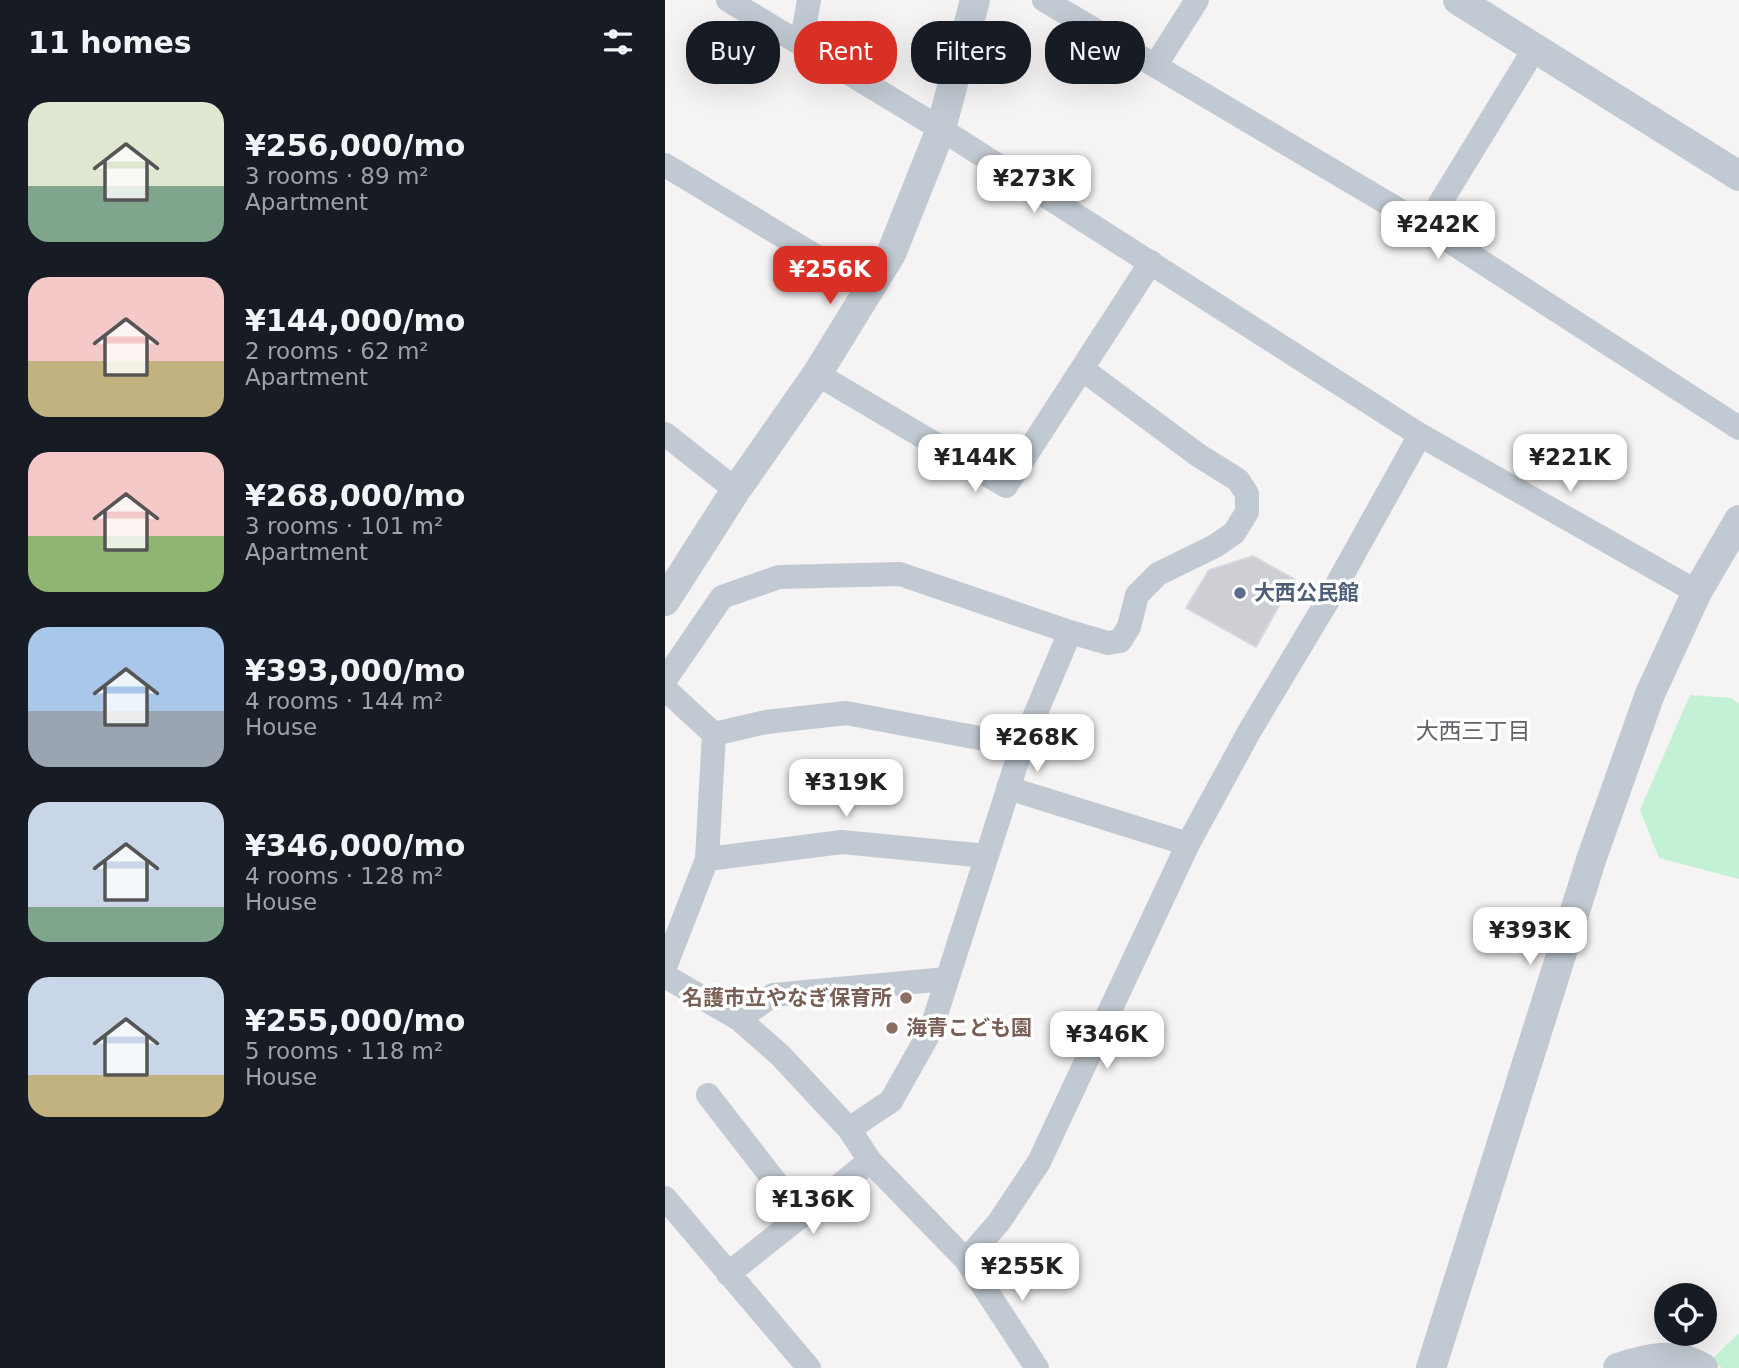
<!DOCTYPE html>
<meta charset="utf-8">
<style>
:root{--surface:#171b24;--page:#242831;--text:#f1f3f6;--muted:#9ea1a6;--accent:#d93025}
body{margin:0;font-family:"DejaVu Sans","Noto Sans JP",sans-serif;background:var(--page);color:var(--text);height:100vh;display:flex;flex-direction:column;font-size:26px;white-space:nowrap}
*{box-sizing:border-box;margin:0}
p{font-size:23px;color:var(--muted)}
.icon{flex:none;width:38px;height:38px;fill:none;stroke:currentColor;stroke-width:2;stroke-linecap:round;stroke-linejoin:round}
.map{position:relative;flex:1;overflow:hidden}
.drawer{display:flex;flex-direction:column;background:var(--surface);width:665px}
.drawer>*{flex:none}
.guide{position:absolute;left:21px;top:21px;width:665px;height:63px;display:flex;gap:14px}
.controls{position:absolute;left:989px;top:1283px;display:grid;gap:14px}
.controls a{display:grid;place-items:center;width:63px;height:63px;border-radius:50%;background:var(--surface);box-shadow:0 7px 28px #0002;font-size:35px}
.price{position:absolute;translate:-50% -60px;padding:0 16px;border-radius:14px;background:#fff;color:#222;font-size:23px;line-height:46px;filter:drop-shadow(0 2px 4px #0008)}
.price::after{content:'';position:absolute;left:50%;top:42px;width:21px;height:16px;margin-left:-10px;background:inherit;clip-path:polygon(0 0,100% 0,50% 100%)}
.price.selected{background:var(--accent);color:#fff}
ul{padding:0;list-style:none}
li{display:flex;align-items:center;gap:21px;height:175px;padding:0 28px}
li span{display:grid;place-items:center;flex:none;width:196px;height:140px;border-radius:21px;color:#555}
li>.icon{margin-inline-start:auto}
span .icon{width:84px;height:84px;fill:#fffc;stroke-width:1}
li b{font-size:30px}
h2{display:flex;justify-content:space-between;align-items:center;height:84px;padding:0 28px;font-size:30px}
.chip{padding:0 24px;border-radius:28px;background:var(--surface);box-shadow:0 7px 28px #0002;font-size:24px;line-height:63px}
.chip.selected{background:var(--accent);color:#fff}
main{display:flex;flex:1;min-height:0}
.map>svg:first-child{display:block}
.green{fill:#c3f1d5}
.building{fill:#cdcfd5;stroke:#d7d9de;stroke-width:2}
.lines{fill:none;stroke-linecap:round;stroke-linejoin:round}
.minor{stroke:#c1cad2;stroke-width:24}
.tertiary{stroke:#c1cad2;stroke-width:30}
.service-dot{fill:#5c6f8a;stroke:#fff;stroke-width:2.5}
.education-dot{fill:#8d6e63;stroke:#fff;stroke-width:2.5}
.labels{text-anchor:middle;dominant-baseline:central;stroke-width:7;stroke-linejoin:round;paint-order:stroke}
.service-label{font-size:21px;font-weight:bold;fill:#4e5e75;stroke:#fff;text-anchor:start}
.education-label{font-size:21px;font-weight:bold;fill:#785e54;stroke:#fff;text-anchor:end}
.neighbourhood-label{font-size:23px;fill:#5f6368;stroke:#fff}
</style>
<main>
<section class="drawer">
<h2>11 homes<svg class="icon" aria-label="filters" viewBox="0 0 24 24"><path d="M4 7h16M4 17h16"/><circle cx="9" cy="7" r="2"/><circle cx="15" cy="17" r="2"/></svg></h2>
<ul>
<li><span style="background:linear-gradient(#dfe7d0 60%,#7fa58c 0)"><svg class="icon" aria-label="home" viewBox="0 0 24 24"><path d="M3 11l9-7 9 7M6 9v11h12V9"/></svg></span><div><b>¥256,000/mo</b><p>3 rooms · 89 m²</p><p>Apartment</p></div></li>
<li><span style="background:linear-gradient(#f6c9c9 60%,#c2b280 0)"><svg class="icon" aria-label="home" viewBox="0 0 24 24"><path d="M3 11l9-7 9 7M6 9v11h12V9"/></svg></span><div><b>¥144,000/mo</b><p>2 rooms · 62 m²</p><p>Apartment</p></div></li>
<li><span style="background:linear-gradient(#f6c9c9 60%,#8fb573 0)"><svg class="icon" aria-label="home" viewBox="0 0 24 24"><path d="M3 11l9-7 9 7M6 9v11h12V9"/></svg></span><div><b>¥268,000/mo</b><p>3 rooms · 101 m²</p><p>Apartment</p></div></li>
<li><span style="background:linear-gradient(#a9c7e8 60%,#9aa5b1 0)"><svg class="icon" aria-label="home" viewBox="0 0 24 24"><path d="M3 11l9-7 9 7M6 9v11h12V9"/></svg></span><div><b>¥393,000/mo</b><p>4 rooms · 144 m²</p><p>House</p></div></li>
<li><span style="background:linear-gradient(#c9d6e8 75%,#7fa58c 0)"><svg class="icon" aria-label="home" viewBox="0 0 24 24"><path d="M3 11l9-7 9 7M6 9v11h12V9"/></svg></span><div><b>¥346,000/mo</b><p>4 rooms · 128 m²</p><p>House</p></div></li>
<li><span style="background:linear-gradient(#c9d6e8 70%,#c2b280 0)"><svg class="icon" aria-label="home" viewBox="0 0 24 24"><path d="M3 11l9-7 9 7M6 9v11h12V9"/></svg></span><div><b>¥255,000/mo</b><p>5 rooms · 118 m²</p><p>House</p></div></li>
</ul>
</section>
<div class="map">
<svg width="1074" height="1368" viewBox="0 0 1074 1368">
<rect width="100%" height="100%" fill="#f5f3f3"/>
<path class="green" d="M1025 695 1066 698 1074 704V879L994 858 975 810Z
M1074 1333V1368H1057L1045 1361Z"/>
<path class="building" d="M588 556 629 579 591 647 521 608 544 570Z"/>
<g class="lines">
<path class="minor" d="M63 0 276 129 755 435 1032 592
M379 0 761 226 1074 428
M136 45 144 0
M490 66 532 0
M0 165 205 289
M761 226 870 48
M152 374 341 486 486 262
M0 434 71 490
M0 680 57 597 114 577 235 574 405 632 443 643 455 641 464 627 472 595 493 574 550 546 569 533 582 512V494L573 480 533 455 417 369
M0 689 49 734
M49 734 101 722 181 713 357 746
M343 788 523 844
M42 859 177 842 321 856
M0 967 42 859 49 734
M0 976 74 1019 115 1055 184 1129 205 1161 301 1260 372 1368
M74 1019 108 995 282 979
M43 1095 137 1216
M184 1129 226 1101 266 1030 357 746 405 632
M0 1198 144 1368
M301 1260 334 1222 374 1162 523 844 584 732 666 595 755 435
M63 1274 205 1161"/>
<path class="tertiary" d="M793 0 1074 176
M0 601 71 490 152 374 226 254 276 129 310 0
M766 1368 927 857 985 694 1032 592 1074 520
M953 1368C981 1358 1011 1351 1038 1368"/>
</g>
<circle class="service-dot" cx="575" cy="593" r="7"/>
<g class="education-dot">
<circle cx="241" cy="998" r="7"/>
<circle cx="227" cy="1028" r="7"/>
</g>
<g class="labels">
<g class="service-label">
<text x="589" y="593">大西公民館</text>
</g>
<g class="education-label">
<text x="227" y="998">名護市立やなぎ保育所</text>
<text x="241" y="1028" text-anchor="start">海青こども園</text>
</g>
<g class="neighbourhood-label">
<text x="808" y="731">大西三丁目</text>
</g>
</g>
</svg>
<div class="controls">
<a><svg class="icon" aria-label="locate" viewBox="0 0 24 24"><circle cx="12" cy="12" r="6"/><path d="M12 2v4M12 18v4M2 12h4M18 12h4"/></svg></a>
</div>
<b class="price" style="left:369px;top:215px">¥273K</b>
<b class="price" style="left:773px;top:261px">¥242K</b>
<b class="price selected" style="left:165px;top:306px">¥256K</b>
<b class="price" style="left:310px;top:494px">¥144K</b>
<b class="price" style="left:905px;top:494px">¥221K</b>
<b class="price" style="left:372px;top:774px">¥268K</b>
<b class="price" style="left:181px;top:819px">¥319K</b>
<b class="price" style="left:865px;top:967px">¥393K</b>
<b class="price" style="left:442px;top:1071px">¥346K</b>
<b class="price" style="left:148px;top:1236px">¥136K</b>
<b class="price" style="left:357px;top:1303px">¥255K</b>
<div class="guide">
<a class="chip">Buy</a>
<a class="chip selected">Rent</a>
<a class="chip">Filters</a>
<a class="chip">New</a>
</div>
</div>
</main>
